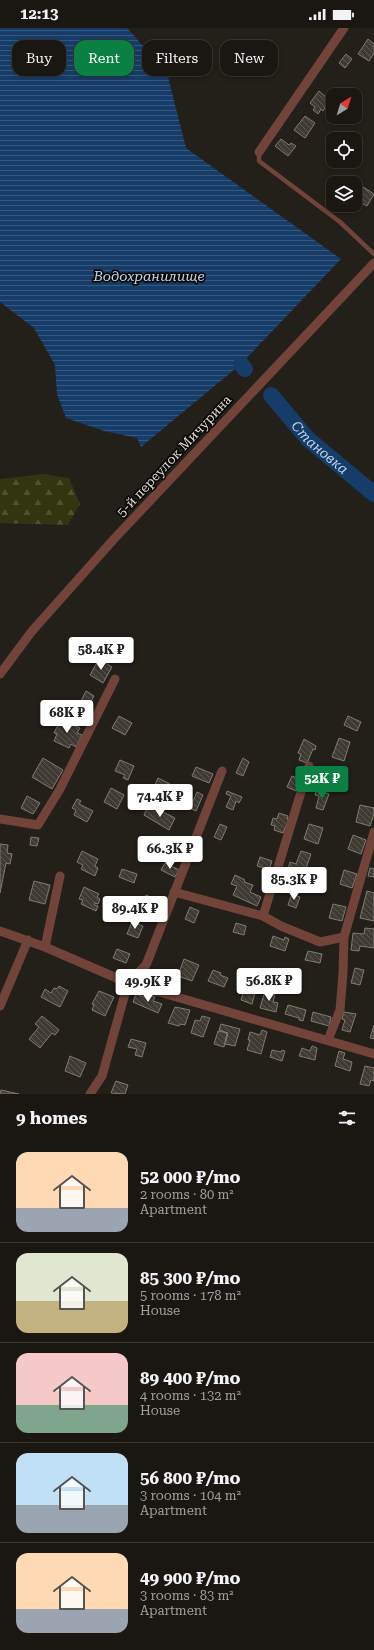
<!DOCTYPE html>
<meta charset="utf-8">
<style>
:root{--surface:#1a1713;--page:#272421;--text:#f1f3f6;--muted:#9f9fa0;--line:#383633;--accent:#0b8043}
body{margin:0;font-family:"Roboto Serif",serif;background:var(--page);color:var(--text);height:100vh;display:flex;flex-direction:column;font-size:15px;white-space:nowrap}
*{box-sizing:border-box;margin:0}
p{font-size:13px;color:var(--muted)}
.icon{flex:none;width:22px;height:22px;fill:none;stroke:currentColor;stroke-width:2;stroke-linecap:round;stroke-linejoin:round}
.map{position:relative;height:1066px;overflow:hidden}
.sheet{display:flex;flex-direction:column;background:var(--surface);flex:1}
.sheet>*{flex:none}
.guide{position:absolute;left:12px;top:12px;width:350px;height:36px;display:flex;gap:8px}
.needle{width:26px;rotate:38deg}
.fabs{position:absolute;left:326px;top:60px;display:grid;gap:8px}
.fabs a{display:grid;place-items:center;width:36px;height:36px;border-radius:8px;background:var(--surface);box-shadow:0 2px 6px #0003,0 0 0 1px var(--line);font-size:20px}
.price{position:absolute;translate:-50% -34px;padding:0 9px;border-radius:4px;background:#fff;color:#222;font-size:13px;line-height:26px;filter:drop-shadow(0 1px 2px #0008)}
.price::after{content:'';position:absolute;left:50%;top:24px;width:12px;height:9px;margin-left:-6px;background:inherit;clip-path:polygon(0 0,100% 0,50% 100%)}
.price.active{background:var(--accent);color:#fff}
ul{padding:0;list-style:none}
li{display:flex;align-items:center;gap:12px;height:100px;padding:0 16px}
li+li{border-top:1px solid var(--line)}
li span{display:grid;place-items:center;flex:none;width:112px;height:80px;border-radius:12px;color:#555}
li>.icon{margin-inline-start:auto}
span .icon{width:48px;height:48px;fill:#fffc;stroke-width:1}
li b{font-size:17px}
h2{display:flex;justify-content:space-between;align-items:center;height:48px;padding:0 16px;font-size:17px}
.chip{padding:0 14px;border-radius:12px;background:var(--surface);box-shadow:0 2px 6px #0003,0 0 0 1px var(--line);font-size:14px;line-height:36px}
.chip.active{background:var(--accent);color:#fff}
.status{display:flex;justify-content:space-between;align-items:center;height:28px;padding:0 20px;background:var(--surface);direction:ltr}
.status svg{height:11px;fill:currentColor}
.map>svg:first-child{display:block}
.forest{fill:url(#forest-firs)}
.water{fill:url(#water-rules)}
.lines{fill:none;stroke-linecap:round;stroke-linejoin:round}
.river{stroke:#163d69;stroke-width:16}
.building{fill:url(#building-back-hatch);stroke:#807b73}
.service{stroke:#714339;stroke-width:4.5}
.minor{stroke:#714339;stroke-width:9}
.labels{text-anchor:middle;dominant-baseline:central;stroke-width:3.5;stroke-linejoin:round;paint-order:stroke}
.street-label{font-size:13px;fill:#dfdcd8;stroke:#0b0907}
.water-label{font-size:14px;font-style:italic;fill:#bed5f2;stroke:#0b0907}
</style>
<div class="status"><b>12:13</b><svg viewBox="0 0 49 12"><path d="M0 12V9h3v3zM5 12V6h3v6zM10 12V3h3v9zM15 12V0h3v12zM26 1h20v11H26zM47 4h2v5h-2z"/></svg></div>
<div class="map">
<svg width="374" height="1066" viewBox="0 0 374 1066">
<defs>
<pattern id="forest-firs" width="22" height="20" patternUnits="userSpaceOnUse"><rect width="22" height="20" fill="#313610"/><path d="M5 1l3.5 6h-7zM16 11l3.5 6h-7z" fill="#4e5232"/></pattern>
<pattern id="water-rules" width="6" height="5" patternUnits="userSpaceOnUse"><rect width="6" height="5" fill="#163d69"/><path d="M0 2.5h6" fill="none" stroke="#37587e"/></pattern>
<pattern id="building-back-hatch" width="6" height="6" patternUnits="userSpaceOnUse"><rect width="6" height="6" fill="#3f3b33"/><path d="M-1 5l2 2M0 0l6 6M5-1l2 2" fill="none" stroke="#5a5750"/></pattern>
</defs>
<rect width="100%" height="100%" fill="#231f19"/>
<path class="forest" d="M43 446 69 450 80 476 68 497 0 495V451Z"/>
<path class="water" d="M0 0H127L167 45 186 120 341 231 241 336 141 419 137 410 104 403 66 390 57 366 55 337 34 300 0 274Z"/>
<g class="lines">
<g class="river">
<path d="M241 336 245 341"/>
<path id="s1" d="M271 367 308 411 374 466"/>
</g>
</g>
<path class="building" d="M368 11 374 16V25L369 33 358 26Z
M346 26 352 31 345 40 339 35Z
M348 62 354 67H344Z
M319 63 329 72 323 83 321 81 318 86 313 82 315 79 310 75Z
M305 88 315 95 305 110 294 102Z
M281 111 289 117 291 115 296 118 288 128 275 118Z
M363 159 374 166 367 178 355 171Z
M99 631 112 639 103 655 90 647Z
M86 663 94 668 87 681 79 677Z
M119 688 132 695 125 707 112 700Z
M348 688 361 694 357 703 344 697Z
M61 691 80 700 77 705 82 707 76 719 71 716 69 720 54 713 57 706 54 705Z
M339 710 350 714 344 733 332 729Z
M304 711 316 718 315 722 313 721 307 735 299 732 301 726 298 725Z
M43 730 63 742 52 761 32 749Z
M243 730 249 734 243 748 236 745Z
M120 732 134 738 128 752 123 750 125 747 115 743Z
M196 739 213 746 209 755 192 748Z
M292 748 301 751 296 763 287 759Z
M158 750 170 756 164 768 153 762Z
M111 760 124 767 117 781 104 774Z
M227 763 242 769 239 775 236 773 233 782 226 779 231 768 226 766Z
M316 763 329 766 323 782 316 780 319 768 315 767Z
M197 764 203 767 196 783 190 780Z
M27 768 40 775 33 786 21 780Z
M77 771 81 773 79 776 93 783 87 794 74 787 76 782 72 780Z
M360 777 374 780V786L370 798 356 794Z
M153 779 175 790 169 802 144 787 147 780 152 782Z
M279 785 288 788 287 791H289L283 805 274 802 275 798 271 797 273 790 277 791Z
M220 796 227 799 221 812 214 809Z
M309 796 323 800 318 816 304 811Z
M353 807 366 812 361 826 348 821Z
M31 809 39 810 37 818 30 817Z
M0 816 8 817 7 825 12 826 10 836 6 835 0 865Z
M82 823 98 831 95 838 98 840 95 848 81 841 83 837 77 834Z
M301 823 311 826 303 849 293 845 294 843 288 841 290 834 296 836Z
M260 829 272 833 269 842 257 838Z
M165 835 179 842 175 849 161 842Z
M370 840 374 841V849L368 848Z
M122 841 137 846 134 855 119 849Z
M344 842 357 846 352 860 340 856Z
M235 847 245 852 244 854 253 857 250 864 261 869 257 878 233 867 237 858 231 856Z
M34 853 50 857 45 876 29 872Z
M84 859 99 866 97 869 100 871 98 876 95 875 94 877 98 878 96 883 81 876 83 872 79 871Z
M367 863 374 865V893L360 890Z
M292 866 300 869 296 880 288 877Z
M146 867 155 871 149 884 136 877 138 871 143 873Z
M333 876 346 879 342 893 329 890Z
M190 879 199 883 194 895 185 891Z
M132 894 143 898 138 910 127 906Z
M236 895 246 898 244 907 233 904Z
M365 900 374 901V920L360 918 359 923 351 922 353 905 364 906Z
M273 908 284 912 285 909 289 911 285 923 270 918Z
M117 921 130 926 126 935 113 930Z
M308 923 322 926 320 935 305 932Z
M184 931 199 937 192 953 178 948Z
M355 940 364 942 360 957 351 955Z
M213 942 221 945 220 947 228 950 224 959 208 953Z
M59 958 68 963 60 979 41 969 45 961 51 965 54 960 57 961Z
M245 958 256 961 252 976 241 972Z
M99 963 114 969 105 988 92 982 94 977 92 976Z
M265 963 275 966 273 974 278 975 276 984 260 980Z
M136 966 146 970 148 966 155 969 153 973 162 976 158 985 133 974Z
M288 977 306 982 303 993 299 992V990L285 986Z
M175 979 190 982 185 997 180 996 179 998 168 995Z
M313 984 331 989 329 998 311 993Z
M344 984 356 986 350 1004 342 1002 345 992 342 991Z
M42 988 59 1002 55 1007 52 1005 40 1020 29 1011 39 999 35 996Z
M202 988 210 990 203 1009 191 1005 195 992 200 993Z
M221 996 240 1001 235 1018 225 1016 228 1005 219 1002Z
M374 997V1011L370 1010Z
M262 1002 267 1004 261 1026 247 1022 250 1012H248L250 1004 260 1007Z
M218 1003 227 1005 224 1019 214 1016Z
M131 1011 146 1015 142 1029 135 1027 137 1021 128 1019Z
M312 1018 317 1020 315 1032 299 1028 302 1020 310 1023Z
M272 1022 281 1024 282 1022 285 1023 282 1033 270 1029Z
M339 1023 345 1025 343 1031 352 1034 350 1043 335 1038Z
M70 1028 86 1035 80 1049 65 1043Z
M365 1038 374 1040V1053L371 1052 369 1058 360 1056Z
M116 1053 128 1057 125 1066 111 1065Z
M1 1062 19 1066H0Z"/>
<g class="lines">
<path class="service" d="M259 124V133L340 194 374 226"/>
<path class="minor" d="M259 124 344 0
M0 646 32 603 114 511 374 235
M0 791 38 797 60 761 115 651
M174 864 263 888 281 898 320 914 344 909
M263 888 309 738
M0 903 45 919 128 955 374 1026
M45 919 60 848
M0 978 28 912
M328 1012 340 982 343 945 344 909 374 804
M90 1066 102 1048 128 955 146 937 222 743"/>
</g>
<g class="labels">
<g class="street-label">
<text transform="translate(174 428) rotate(-47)">5-й переулок Мичурина</text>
</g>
<g class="water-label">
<text x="149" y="248">Водохранилище</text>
<text stroke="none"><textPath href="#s1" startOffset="72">Становка</textPath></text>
</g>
</g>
</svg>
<div class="fabs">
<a><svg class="needle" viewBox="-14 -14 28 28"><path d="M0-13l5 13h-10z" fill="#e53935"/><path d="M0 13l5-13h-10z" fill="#9f9fa0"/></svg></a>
<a><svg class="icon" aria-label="locate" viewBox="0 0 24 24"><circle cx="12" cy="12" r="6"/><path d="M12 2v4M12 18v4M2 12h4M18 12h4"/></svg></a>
<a><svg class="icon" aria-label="layers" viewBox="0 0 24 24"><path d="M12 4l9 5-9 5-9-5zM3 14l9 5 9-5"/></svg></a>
</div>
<b class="price" style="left:101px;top:643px">58.4K ₽</b>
<b class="price" style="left:67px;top:706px">68K ₽</b>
<b class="price active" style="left:322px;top:772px">52K ₽</b>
<b class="price" style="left:160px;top:790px">74.4K ₽</b>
<b class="price" style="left:170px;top:842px">66.3K ₽</b>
<b class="price" style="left:294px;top:873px">85.3K ₽</b>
<b class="price" style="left:135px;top:902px">89.4K ₽</b>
<b class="price" style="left:269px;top:974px">56.8K ₽</b>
<b class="price" style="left:148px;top:975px">49.9K ₽</b>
<div class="guide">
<a class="chip">Buy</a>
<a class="chip active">Rent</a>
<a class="chip">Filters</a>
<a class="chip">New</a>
</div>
</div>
<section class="sheet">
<h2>9 homes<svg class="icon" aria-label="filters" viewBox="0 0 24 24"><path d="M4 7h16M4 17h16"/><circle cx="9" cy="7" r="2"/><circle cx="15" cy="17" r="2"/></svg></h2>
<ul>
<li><span style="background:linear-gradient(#ffd9b3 70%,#9aa5b1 0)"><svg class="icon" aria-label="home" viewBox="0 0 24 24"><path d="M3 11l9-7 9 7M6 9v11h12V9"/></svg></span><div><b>52 000 ₽/mo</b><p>2 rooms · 80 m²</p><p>Apartment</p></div></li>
<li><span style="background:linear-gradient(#dfe7d0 60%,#c2b280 0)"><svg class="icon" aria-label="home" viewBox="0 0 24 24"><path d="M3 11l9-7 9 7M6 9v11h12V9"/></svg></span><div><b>85 300 ₽/mo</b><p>5 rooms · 178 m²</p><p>House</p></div></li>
<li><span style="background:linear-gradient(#f6c9c9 65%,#7fa58c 0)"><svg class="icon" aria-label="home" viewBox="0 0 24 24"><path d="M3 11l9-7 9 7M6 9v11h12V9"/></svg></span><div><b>89 400 ₽/mo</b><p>4 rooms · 132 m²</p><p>House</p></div></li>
<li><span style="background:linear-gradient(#bfe0f5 65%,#9aa5b1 0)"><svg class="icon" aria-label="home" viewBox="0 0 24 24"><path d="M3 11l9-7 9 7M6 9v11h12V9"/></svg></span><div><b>56 800 ₽/mo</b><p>3 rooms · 104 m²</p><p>Apartment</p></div></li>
<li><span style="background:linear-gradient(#ffd9b3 70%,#9aa5b1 0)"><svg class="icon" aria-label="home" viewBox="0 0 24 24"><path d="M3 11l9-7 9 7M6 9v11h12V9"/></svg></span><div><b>49 900 ₽/mo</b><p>3 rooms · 83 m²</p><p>Apartment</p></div></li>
</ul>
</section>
